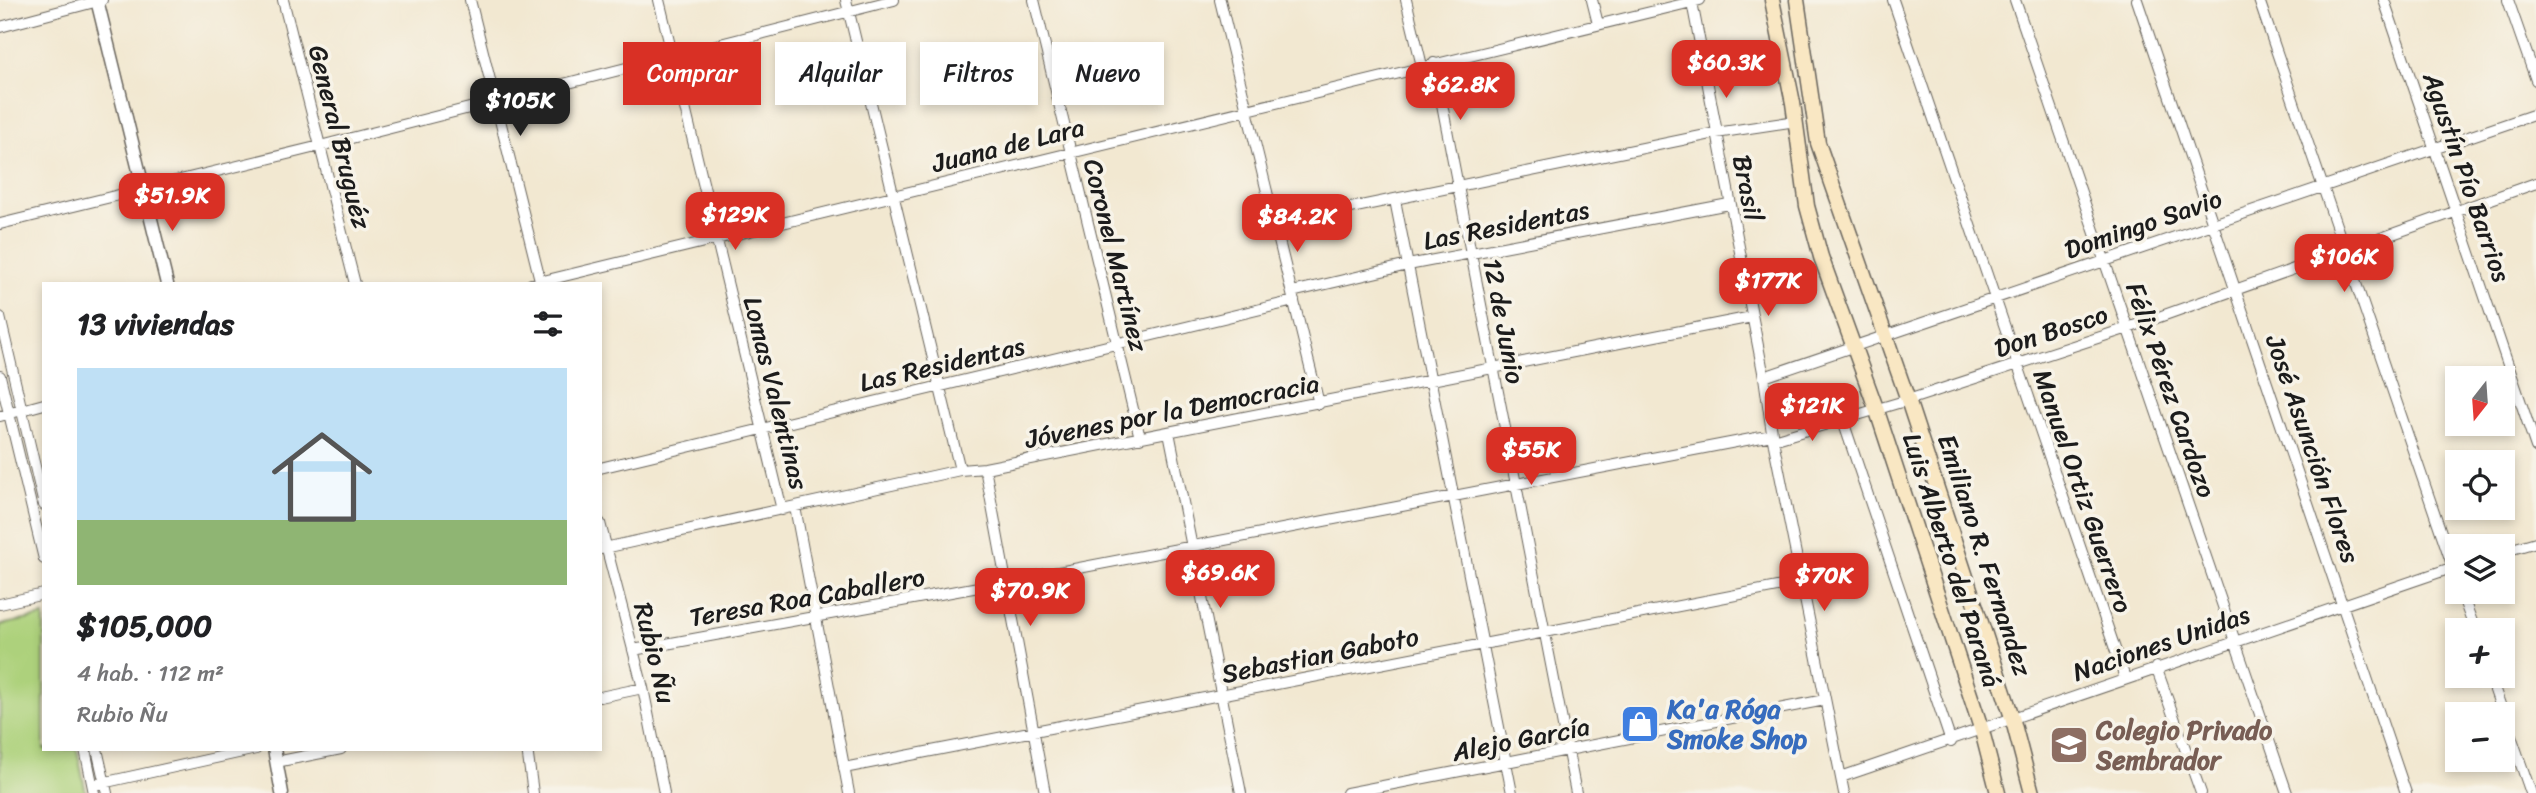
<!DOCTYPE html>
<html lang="es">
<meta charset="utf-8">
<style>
:root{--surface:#fff;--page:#f2f2f2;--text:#202124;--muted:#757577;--accent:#d93025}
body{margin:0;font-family:Sriracha,sans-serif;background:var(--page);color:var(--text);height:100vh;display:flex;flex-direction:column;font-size:26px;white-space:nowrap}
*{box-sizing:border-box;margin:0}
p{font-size:23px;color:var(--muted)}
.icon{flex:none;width:38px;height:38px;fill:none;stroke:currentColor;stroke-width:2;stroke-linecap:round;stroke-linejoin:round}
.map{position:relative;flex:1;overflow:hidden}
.side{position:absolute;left:42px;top:282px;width:560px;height:469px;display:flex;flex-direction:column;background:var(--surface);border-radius:0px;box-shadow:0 4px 10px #0003}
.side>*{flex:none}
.hud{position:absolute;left:623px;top:42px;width:665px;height:63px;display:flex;gap:14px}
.needle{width:46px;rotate:197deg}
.controls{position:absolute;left:2445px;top:366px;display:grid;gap:14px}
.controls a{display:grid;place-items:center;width:70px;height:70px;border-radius:0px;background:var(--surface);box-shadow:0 4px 10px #0003;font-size:35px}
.price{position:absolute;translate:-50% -60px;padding:0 16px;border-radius:14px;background:var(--accent);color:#fff;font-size:23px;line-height:46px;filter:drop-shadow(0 2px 4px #0008)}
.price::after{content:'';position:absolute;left:50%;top:42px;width:21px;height:16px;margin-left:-10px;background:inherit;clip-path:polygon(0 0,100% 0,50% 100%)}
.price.current{background:#222;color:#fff}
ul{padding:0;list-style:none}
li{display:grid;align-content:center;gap:14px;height:371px;padding:0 35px}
li span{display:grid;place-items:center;height:217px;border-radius:0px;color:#555}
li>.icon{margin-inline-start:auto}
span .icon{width:126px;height:126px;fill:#fffc;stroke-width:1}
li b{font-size:30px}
h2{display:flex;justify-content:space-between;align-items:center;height:84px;padding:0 35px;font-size:30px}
.pill{padding:0 24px;border-radius:0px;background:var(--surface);box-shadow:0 4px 10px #0003;font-size:24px;line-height:63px}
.pill.current{background:var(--accent);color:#fff}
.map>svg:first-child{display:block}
.green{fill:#add17b;stroke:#64764c;stroke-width:2}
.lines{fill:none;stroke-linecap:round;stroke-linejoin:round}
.minor-casing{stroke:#67635b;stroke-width:12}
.tertiary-casing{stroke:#67635b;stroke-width:15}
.secondary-casing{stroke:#67635b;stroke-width:17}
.minor{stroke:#fff;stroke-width:10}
.tertiary{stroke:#fff;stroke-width:12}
.secondary{stroke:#f9e7c3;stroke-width:14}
.labels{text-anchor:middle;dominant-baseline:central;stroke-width:7;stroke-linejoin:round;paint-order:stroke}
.street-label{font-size:26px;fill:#1c1c1c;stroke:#f7f3e8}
.shop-label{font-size:26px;font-weight:bold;fill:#366cbe;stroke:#f7f3e8;text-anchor:start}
.education-label{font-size:26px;font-weight:bold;fill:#785e54;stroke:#f7f3e8;text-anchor:start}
</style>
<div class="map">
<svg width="2536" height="793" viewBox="0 0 2536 793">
<rect width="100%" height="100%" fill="#f7f3e8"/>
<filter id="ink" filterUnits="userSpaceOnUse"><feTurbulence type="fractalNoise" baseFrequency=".0143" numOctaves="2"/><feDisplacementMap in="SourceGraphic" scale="14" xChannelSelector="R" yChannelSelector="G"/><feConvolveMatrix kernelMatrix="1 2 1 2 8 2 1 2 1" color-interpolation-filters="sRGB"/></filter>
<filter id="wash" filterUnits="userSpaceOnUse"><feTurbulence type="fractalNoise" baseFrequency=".00686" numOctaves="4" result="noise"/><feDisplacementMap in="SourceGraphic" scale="28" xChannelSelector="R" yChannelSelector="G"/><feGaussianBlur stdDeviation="1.57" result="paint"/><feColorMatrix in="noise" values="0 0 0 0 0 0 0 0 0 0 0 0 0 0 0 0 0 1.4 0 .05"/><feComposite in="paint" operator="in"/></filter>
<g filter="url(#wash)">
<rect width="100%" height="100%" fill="#f2e8d1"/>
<path class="green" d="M44 616V749H77L86 793H0V625Z"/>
</g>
<g filter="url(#ink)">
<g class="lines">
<g class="minor-casing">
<path id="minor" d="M283 0 355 284
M470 0 541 284
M659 0 782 510
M846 0 960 470
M1034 0 1140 438
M1220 0 1319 404
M1406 0 1422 66
M1592 0 1598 24
M1893 0 2125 678
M2015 0 2287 793
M2137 0 2406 793
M2259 0 2457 579
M2384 0 2536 447
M2508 0 2536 80
M1692 2 1764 377 1773 440 1844 793
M0 27 102 0
M1434 63 1576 793
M1395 200 1512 793
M0 224 320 146 894 0
M1273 224 1716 133 1796 121
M531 284 1700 0
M1292 292 1408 265 1729 204
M0 317 44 505
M0 376 44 559
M1764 377 2536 114
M0 416 44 404
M1842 418 1951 742
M1169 432 1241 793
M1773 440 1908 400 2128 328 2536 183
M600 468 1294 301
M985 468 1045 793
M795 507 849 793
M600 523 643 688 664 793
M600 549 960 470 985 468 1752 317
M2502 552 2536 542
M2461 592 2475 630
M0 604 44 594
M633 650 1006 582 1772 435
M2156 667 2201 793
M2490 676 2531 793
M600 697 643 688
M85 749 94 793
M97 749 107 793
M527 749 533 793
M276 762 341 749
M844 768 1803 582
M1841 777 2457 566
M93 785 256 749
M1347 793 1825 700"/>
</g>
<g class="tertiary-casing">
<path id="tertiary" d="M97 0 167 284
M274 749 282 793"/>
</g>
<g class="secondary-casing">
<path id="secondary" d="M1772 0 1793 103 1807 206 1821 257 1876 408 1982 731 1998 793
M1797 0 1818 143 1908 400 2012 717 2032 793"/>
</g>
<use href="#minor" class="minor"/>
<use href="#tertiary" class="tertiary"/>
<use href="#secondary" class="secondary"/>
</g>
</g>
<defs>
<g id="shop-square" transform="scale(2.0125)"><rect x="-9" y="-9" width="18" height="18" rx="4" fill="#3f7fe0" stroke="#f7f3e8"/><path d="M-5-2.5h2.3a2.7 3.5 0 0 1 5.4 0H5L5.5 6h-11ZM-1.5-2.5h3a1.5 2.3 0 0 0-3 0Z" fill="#fff"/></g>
<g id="school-square" transform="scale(2.0125)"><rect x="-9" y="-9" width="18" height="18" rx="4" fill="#8d6e63" stroke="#f7f3e8"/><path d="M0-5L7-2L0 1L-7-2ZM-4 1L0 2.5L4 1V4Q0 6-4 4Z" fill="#fff"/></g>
</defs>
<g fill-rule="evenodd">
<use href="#shop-square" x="1640" y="724"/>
<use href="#school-square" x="2069" y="745"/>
</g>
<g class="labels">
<g class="street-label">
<text transform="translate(340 137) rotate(76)">General Bruguéz</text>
<text transform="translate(1008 145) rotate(-14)">Juana de Lara</text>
<text transform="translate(2467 177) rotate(71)">Agustín Pío Barrios</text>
<text transform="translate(1748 188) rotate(79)">Brasil</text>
<text transform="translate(2143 224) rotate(-19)">Domingo Savio</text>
<text transform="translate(1506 225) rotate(-11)">Las Residentas</text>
<text transform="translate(1116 255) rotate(76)">Coronel Martínez</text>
<text transform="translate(1504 321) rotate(79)">12 de Junio</text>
<text transform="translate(2051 331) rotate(-18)">Don Bosco</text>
<text transform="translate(942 364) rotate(-13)">Las Residentas</text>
<text transform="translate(2171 390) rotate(71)">Félix Pérez Cardozo</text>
<text transform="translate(776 393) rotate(76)">Lomas Valentinas</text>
<text transform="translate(1172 411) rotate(-11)">Jóvenes por la Democracia</text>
<text transform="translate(2313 449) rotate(71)">José Asunción Flores</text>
<text transform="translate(2083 491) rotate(71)">Manuel Ortiz Guerrero</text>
<text transform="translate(1985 555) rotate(72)">Emiliano R. Fernandez</text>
<text transform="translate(1952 560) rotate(72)">Luis Alberto del Paraná</text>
<text transform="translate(807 597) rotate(-10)">Teresa Roa Caballero</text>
<text transform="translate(2161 643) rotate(-19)">Naciones Unidas</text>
<text transform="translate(655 653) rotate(76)">Rubio Ñu</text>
<text transform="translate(1320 655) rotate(-11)">Sebastian Gaboto</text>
<text transform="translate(1521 739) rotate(-11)">Alejo García</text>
</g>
<g class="shop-label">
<text x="1667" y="709">Ka'a Róga<tspan x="1667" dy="30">Smoke Shop</tspan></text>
</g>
<g class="education-label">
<text x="2096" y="730">Colegio Privado<tspan x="2096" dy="30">Sembrador</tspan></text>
</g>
</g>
</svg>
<div class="controls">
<a><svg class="needle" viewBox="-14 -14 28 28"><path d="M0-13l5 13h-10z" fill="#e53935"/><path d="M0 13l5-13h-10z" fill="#757577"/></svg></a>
<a><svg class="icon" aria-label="locate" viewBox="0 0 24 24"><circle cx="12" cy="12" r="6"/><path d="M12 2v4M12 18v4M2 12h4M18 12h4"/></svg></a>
<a><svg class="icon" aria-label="layers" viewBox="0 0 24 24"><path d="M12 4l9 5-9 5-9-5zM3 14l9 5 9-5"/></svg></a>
<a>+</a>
<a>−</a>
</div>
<b class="price" style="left:1726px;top:100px">$60.3K</b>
<b class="price" style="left:1460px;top:122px">$62.8K</b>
<b class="price current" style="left:520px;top:138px">$105K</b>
<b class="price" style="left:172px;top:233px">$51.9K</b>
<b class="price" style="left:735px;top:252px">$129K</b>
<b class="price" style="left:1297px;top:254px">$84.2K</b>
<b class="price" style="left:2344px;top:294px">$106K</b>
<b class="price" style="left:1768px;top:318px">$177K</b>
<b class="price" style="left:1812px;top:443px">$121K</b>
<b class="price" style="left:1531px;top:487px">$55K</b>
<b class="price" style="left:1220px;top:610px">$69.6K</b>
<b class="price" style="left:1824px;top:613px">$70K</b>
<b class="price" style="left:1030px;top:628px">$70.9K</b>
<div class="hud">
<a class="pill current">Comprar</a>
<a class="pill">Alquilar</a>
<a class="pill">Filtros</a>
<a class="pill">Nuevo</a>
</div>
<section class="side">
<h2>13 viviendas<svg class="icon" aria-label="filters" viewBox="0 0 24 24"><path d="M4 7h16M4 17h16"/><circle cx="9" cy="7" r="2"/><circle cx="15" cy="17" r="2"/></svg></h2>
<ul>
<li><span style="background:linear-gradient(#bfe0f5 70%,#8fb573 0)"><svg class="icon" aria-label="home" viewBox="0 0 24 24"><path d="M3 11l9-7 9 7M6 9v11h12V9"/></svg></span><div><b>$105,000</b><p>4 hab. · 112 m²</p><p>Rubio Ñu</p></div></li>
</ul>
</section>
</div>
